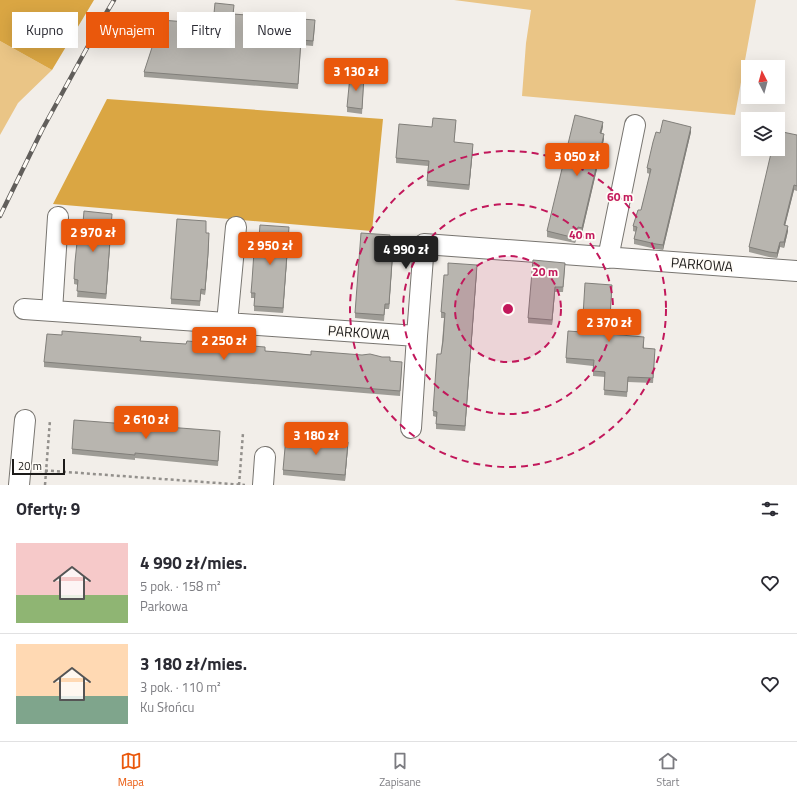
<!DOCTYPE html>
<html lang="pl">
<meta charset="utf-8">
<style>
:root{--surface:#fff;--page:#f7f7f7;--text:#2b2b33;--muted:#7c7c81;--line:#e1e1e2;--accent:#ea580c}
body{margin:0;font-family:"Titillium Web",sans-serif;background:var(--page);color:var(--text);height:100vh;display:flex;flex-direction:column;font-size:15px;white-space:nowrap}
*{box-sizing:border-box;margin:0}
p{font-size:13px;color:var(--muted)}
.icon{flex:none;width:22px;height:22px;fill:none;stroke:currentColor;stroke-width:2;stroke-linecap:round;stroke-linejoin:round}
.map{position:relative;height:485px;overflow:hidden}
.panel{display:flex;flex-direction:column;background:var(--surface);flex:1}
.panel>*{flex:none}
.hud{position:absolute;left:12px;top:12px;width:400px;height:36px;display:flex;gap:8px}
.needle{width:26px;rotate:354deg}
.fabs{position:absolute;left:741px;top:60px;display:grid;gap:8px}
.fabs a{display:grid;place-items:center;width:44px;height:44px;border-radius:0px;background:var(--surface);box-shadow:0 4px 16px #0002;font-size:20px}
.scale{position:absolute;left:12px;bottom:10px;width:53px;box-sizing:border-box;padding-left:4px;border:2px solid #1d1b19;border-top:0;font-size:11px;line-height:14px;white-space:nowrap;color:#1d1b19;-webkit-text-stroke:3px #fffcf7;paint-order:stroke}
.price{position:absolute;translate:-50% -34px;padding:0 9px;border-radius:4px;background:var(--accent);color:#fff;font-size:13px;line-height:26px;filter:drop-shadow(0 1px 2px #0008)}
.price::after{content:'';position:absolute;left:50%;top:24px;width:12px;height:9px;margin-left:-6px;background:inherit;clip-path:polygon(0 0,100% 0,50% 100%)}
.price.current{background:#222;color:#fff}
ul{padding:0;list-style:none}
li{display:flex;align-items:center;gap:12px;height:100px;padding:0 16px}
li+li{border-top:1px solid var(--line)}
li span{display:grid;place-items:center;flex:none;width:112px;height:80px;border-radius:0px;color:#555}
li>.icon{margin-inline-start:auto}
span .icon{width:48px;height:48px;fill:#fffc;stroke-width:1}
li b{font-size:17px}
h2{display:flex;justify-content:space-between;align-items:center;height:48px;padding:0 16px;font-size:17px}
.chip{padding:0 14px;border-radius:0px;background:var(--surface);box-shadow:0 4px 16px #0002;font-size:14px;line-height:36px}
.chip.current{background:var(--accent);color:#fff}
.tab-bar{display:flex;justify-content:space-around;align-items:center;height:56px;border-top:1px solid var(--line);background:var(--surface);font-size:11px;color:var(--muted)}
.tab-bar a{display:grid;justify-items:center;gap:2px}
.tab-bar .current{color:var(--accent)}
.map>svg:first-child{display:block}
.green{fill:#eac586}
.forest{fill:#daa643}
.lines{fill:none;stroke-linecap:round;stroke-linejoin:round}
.street-casing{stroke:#787570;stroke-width:22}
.path{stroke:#93908c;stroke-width:2.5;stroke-dasharray:3 3;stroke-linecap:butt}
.street{stroke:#fff;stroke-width:20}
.rail-casing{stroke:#615e5b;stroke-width:4.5}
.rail{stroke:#fffcf7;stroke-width:3;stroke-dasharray:9;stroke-linecap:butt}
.wall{fill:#9e9c96}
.shaded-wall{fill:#817f7a}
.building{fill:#b8b5af;stroke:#817f7a}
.ring{fill:none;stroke:#c2185b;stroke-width:2;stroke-dasharray:7 5}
.labels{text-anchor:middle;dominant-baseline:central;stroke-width:3.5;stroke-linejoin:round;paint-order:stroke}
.street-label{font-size:14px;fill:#1d1b19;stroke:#fffcf7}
.centre{fill:#c2185b;stroke:#fffcf7;stroke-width:2}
.ring-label{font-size:12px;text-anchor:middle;font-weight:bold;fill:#c2185b;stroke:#fffcf7;stroke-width:3.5;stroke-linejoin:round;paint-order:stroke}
</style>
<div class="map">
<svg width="797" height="485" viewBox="0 0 797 485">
<rect width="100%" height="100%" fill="#f2eee9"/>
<path class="green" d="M454 0H756L735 115 522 96 526 43 531 10Z
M0 41 52 70 18 103 0 135Z"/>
<path class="forest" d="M0 0H94L52 70 0 41Z
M107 99 383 119 372 231 53 204Z"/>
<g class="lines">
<g class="street-casing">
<path id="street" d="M608 258 635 125
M24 309 417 336 424 244 797 271
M52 311 58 217
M227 323 236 227
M411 428 417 336
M19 485 25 420
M263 485 265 457"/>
</g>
<path class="path" d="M39 470 245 485
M45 485 50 420
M239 485 243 433"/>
<use href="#street" class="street"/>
<g class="rail-casing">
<path id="rail" d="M0 216 42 130 105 15 114 0"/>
</g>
<use href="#rail" class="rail"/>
</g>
<path class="wall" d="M234 10V14L315 26 313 46 301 45 298 89 144 77V72Z
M364 81 362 114 347 112V107Z
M456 125 454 142 473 149 469 190 427 186 428 166 396 163V158L432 127Z
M603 127 601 134 604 139 582 233 578 232 575 243 547 237V231Z
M691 132 663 250 656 249 634 244V239L636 232 633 231V226L641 210 650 174 647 173V168L660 133Z
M797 135V191L794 190 785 225 788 231 784 248 780 247 777 258 769 257 749 252V247Z
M112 219 106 299 77 297 78 285 74 284V279L83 223Z
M206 226V233L209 239 208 259 205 295 201 294 200 306 171 304V299Z
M289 233 283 313 254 311V298H251V293L259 237Z
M390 240 389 247 393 253 389 309H385L384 321 355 318V313Z
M565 268 563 292H555L552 325 528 323V318Z
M477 270 465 431 436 429V417L433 416V411L441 354 444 318H441V312L448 275Z
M612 290 609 334 644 342V348L655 354 653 383 628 382 627 397 604 395 605 377 593 376V366L566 363V358L582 332Z
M141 341 390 361 402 367 400 396 44 367V362Z
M220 436 218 466 135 458V460L72 454V449Z
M348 447 345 481 283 475V470Z"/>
<path class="shaded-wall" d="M603 122V127L600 138V133Z
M691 127V132L663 250V245Z
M604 134V139L582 233V228Z
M473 144V149L469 190V185Z
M794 185V190L784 230V225Z
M112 214V219L106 299V294Z
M788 226V231L784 248V242Z
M289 227V233L283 313V308Z
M578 227V232L575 243V238Z
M209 233 208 259 205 295V290Z
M780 242V247L777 258V253Z
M393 248V253L389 309V304Z
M477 265V270L465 431V426Z
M555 287V292L552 325V320Z
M348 442V447L345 481V475Z"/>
<path class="building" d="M215 3 234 5 233 14 315 20 313 41 301 40 298 84 144 72 161 20 213 24Z
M350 76H364L362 109 347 107Z
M575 115 603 122 600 133 604 134 582 228 578 227 575 238 547 231Z
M433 118 456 120 454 142 473 144 469 185 427 181 429 161 396 158 399 124 432 127Z
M663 120 691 127 663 245 656 244 634 239 637 227 633 226 638 210H641L651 169 647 168 653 142 656 132 660 133Z
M778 131 797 135V186L794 185 784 225 788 226 784 242H780L777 253 769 252 749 247 772 149H778Z
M84 211 112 214 106 294 77 291 78 280 74 279 75 262 79 223H83Z
M177 219 206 221V233H209L208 254 205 290 201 289 200 301 171 299Z
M260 225 289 227 283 308 254 306 255 293H251L252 281 255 237H259Z
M361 233 390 235 389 247 393 248 389 304H385L384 315 355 313Z
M533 260 565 263 563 287H555L552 320 528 318Z
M448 263 477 265 465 426 436 424 437 412 433 411 437 354H441L443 341 445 313 441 312 444 275H448Z
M585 283 612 285 609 334 644 337 643 348 655 349 653 378 628 377 627 392 604 390 605 372 593 371 594 360 566 358 568 331 582 332Z
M62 331 115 335 141 337 140 341 186 344 187 341 265 347V351L290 353 311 355V351L362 355 370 354 382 357H390V361L402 362 400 391 44 362 47 334 62 335Z
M74 420 220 431 218 461 135 453V455L72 449Z
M286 437 348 442 345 475 283 470Z"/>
<circle cx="508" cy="309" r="53" fill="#c2185b" fill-opacity=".12"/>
<g class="ring">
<circle cx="508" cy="309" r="53"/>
<circle cx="508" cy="309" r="105"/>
<circle cx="508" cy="309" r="158"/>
</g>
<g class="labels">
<g class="street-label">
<text transform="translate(702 264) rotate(4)">PARKOWA</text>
<text transform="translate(359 332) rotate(4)">PARKOWA</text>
</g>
</g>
<circle cx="508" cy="309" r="6" class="centre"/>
<g class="ring-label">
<text x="620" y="201">60 m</text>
<text x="582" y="239">40 m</text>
<text x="545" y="276">20 m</text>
</g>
</svg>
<div class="fabs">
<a><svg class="needle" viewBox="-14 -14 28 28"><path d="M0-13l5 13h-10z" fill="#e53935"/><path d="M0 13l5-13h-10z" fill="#7c7c81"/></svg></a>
<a><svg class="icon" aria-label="layers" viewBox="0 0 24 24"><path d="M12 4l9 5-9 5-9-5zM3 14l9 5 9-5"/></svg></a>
</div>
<div class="scale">20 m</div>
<b class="price" style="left:356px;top:92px">3 130 zł</b>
<b class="price" style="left:577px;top:177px">3 050 zł</b>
<b class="price" style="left:93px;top:253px">2 970 zł</b>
<b class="price" style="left:270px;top:266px">2 950 zł</b>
<b class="price current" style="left:406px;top:270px">4 990 zł</b>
<b class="price" style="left:609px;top:343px">2 370 zł</b>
<b class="price" style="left:224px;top:361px">2 250 zł</b>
<b class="price" style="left:146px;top:440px">2 610 zł</b>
<b class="price" style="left:316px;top:456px">3 180 zł</b>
<div class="hud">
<a class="chip">Kupno</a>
<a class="chip current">Wynajem</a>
<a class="chip">Filtry</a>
<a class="chip">Nowe</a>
</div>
</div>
<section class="panel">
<h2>Oferty: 9<svg class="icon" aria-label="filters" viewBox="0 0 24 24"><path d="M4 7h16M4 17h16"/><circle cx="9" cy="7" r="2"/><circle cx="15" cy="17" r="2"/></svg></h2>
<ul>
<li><span style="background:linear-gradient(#f6c9c9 65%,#8fb573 0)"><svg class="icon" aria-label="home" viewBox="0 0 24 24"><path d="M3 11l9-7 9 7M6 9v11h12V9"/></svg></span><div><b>4 990 zł/mies.</b><p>5 pok. · 158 m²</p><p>Parkowa</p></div><svg class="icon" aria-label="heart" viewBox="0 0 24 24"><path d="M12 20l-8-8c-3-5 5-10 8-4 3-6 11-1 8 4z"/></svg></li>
<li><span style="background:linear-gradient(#ffd9b3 65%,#7fa58c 0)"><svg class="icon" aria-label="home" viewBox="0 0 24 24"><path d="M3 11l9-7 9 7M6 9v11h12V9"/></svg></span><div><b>3 180 zł/mies.</b><p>3 pok. · 110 m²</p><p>Ku Słońcu</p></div><svg class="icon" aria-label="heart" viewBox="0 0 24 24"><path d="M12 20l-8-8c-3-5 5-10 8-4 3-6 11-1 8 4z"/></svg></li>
</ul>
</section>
<nav class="tab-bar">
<a class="current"><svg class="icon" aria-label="map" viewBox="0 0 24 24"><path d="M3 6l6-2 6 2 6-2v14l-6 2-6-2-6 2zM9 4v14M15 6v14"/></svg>Mapa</a>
<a><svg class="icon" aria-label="saved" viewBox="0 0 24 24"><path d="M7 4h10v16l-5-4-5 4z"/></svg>Zapisane</a>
<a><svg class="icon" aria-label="home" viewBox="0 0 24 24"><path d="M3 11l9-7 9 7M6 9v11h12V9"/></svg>Start</a>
</nav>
